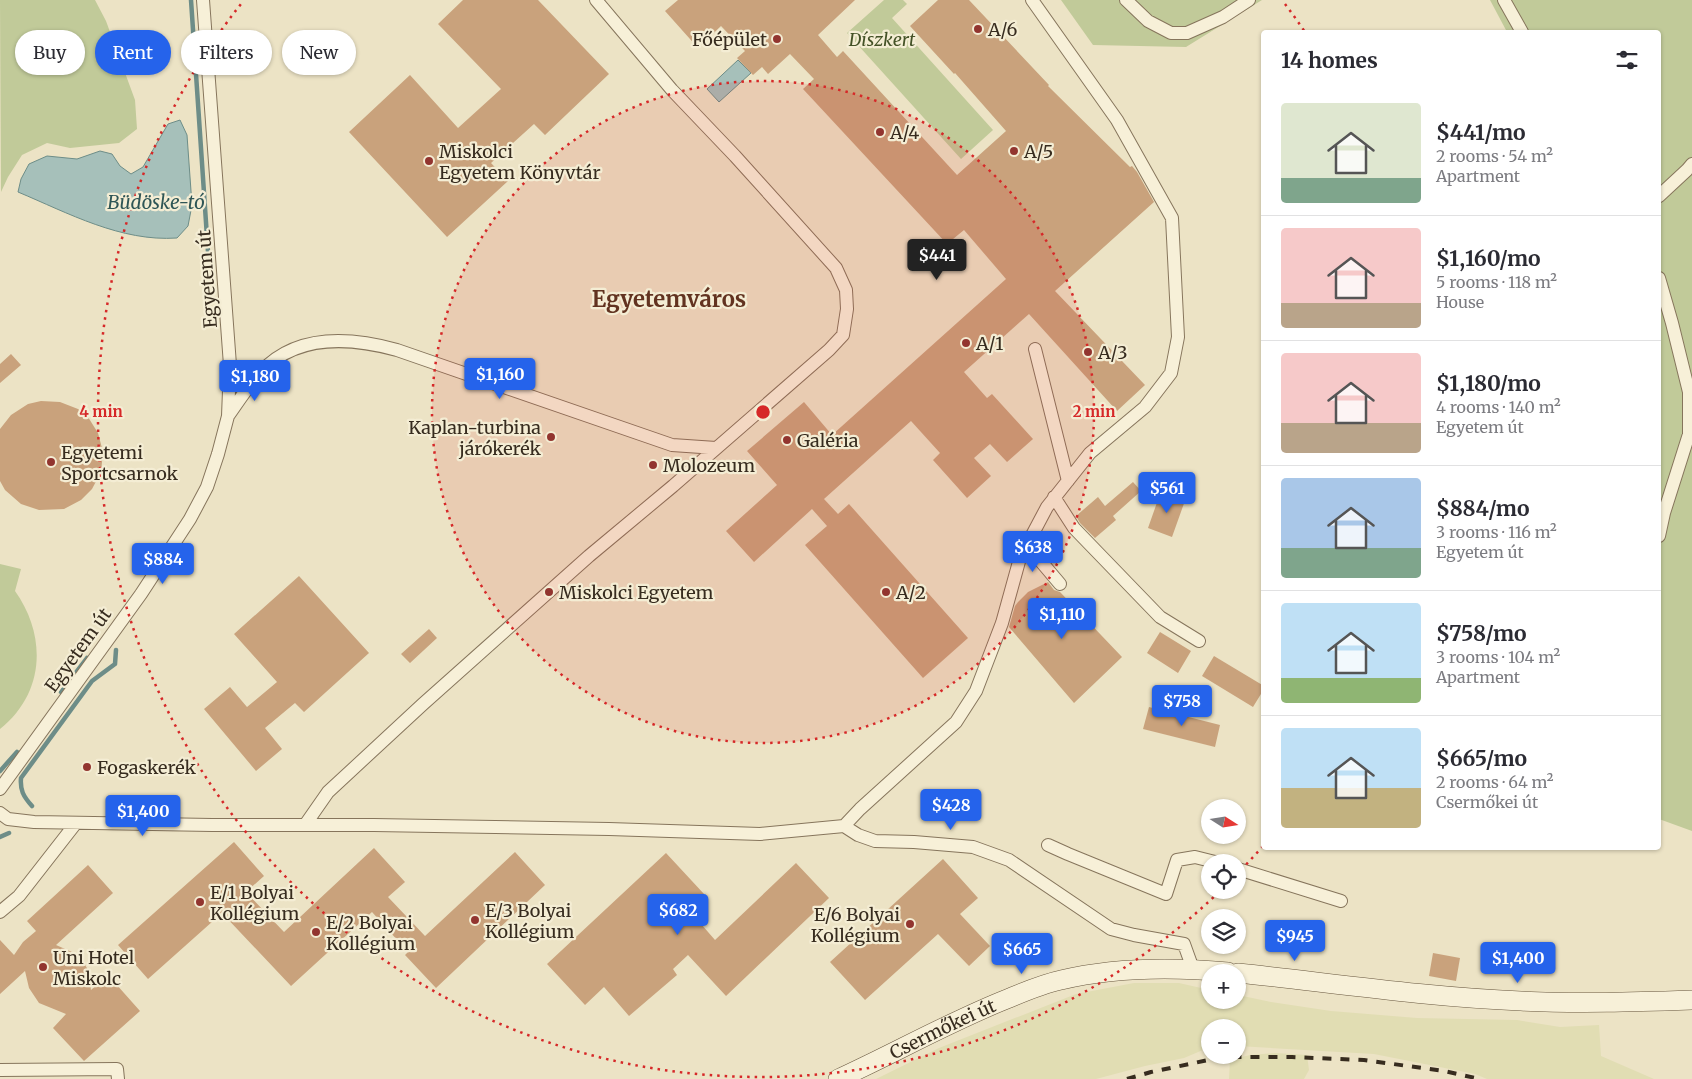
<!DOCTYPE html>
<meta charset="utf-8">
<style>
:root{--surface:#fff;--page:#f2f2f3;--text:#2b2b33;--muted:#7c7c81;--line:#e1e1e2;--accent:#2563eb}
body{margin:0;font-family:Merriweather,serif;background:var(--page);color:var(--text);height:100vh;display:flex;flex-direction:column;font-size:19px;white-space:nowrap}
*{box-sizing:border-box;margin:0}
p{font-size:16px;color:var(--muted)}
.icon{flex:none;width:28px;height:28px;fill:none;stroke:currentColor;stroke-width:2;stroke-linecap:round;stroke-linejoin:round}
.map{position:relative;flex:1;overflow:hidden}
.panel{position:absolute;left:1261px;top:30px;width:400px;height:820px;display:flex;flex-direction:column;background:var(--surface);border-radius:5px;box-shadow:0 1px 4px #0004}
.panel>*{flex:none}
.top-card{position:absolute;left:15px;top:30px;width:475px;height:45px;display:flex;gap:10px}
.needle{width:32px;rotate:102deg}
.tools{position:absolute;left:1201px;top:799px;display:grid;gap:10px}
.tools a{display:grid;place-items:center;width:45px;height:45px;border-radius:50%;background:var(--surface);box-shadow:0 1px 4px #0004;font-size:25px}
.price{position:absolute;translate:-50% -42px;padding:0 11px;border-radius:5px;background:var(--accent);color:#fff;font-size:16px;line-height:32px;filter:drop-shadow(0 1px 2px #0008)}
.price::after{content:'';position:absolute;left:50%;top:30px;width:15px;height:11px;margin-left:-8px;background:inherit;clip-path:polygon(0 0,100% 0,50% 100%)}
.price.selected{background:#222;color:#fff}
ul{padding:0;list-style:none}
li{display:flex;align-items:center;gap:15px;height:125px;padding:0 20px}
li+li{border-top:1px solid var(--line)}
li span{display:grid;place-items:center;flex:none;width:140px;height:100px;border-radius:5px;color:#555}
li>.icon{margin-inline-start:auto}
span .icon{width:60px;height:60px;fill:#fffc;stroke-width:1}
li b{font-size:21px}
h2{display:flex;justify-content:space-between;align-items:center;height:60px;padding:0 20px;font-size:21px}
.pill{padding:0 18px;border-radius:22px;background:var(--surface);box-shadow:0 1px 4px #0004;font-size:18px;line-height:45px}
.pill.selected{background:var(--accent);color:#fff}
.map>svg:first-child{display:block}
.farmland{fill:#e1ddb3}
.green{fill:#c1ca99}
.water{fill:#a6c0ba;stroke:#6d8d88}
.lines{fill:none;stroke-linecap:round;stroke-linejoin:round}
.stream{stroke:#6d8d88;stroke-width:4.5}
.building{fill:#c9a27c}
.minor-casing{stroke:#86755c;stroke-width:14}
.secondary-casing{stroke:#68573f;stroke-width:20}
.minor{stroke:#f7f0d8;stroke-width:12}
.secondary{stroke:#f7f0d8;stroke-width:19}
.rail{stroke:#372c1f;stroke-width:4;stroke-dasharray:9 9;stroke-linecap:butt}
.ring{fill:none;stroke:#d62828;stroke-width:2.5;stroke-dasharray:2.5 5}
.poi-dot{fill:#92352f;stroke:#f4edd4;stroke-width:2}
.labels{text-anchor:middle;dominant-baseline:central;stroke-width:4.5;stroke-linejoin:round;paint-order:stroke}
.poi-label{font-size:18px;fill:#372c1f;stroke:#f4edd4;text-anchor:start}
.park-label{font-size:18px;font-style:italic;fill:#445227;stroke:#f4edd4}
.street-label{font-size:18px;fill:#372c1f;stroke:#f4edd4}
.water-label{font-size:19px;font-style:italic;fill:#2f5656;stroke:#f4edd4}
.district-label{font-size:22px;font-weight:bold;fill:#623320;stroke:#f4edd4}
.centre{fill:#d62828;stroke:#f4edd4;stroke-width:2.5}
.ring-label{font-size:15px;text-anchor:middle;font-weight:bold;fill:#d62828;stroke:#f4edd4;stroke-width:4.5;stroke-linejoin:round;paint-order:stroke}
</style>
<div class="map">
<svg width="1692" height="1079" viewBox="0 0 1692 1079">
<rect width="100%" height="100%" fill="#ece3c5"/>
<path class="farmland" d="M1134 983H1179L1210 990V1000H1238V995L1271 1002 1331 1011 1417 1018 1517 1020 1560 1027 1599 1025 1601 1056 1654 1079H1487L1475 1074 1374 1054 1238 1046V1028H1210V1047L1184 1058 1145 1066 1096 1079H876L939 1048 1076 994Z
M1275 1053 1307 1055 1309 1070 1304 1079H1229L1230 1060 1250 1055Z"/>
<path class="green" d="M0 0H95L106 21 135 100 137 129 119 143 70 148 47 143 22 155 8 177 1 192Z
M884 0H903L907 4 892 18 993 130 961 159 847 33Z
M1061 0H1262L1186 47 1093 45Z
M1490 0H1692V831L1659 819V32H1507Z
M0 564 21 569 15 591C47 636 45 693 0 729Z"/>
<path class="water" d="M738 60 751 73 719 102 707 89Z
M180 120 187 135 192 205 188 226 177 238C121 242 68 213 18 192L21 179 29 164 47 156 77 159 100 151 112 154 120 166 131 174 143 167 168 124Z"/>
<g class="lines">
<path class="stream" d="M191 0 208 252
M61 692 87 658
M0 771 17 752
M32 806C23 796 20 790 21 778L92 681 115 664 116 650
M0 837 9 833"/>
</g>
<path class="building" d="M463 0H538L609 74 545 135 534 124 491 163 508 181 447 237 349 132 410 75 458 128 501 89 438 24Z
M678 0H855L818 35 837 57 843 51 957 175 1006 131 955 73 954 74 910 26 938 0H969L1049 85 1048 86 1130 167 1132 166 1137 172 1154 202 1055 291 1145 385 1117 411 1029 314 964 372 987 398 992 394 1033 439 1007 462 990 444 974 458 991 476 967 498 933 460 940 453 911 421 824 499 838 514 849 504 968 638 923 678 805 545 827 526 812 509 754 562 726 531 777 485 747 451 804 402 832 435 1006 279 964 230 947 244 803 89 814 79 790 54 768 74 762 67 753 75 737 58 745 51 721 26 698 48 665 11Z
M11 354 21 365 0 383V364Z
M41 401 60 402 78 409 88 417 98 433 103 452 101 472 92 489 81 500 64 509 39 510 21 504 5 490 0 481V429L11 415 28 404Z
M1133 482 1141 491 1113 516 1116 520 1095 538 1080 523 1076 516 1098 497 1105 506Z
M1175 491 1187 495 1172 537 1148 528 1160 494 1172 498Z
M299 576 369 653 304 712 295 703 265 728 282 749 256 771 204 709 230 687 247 707 277 682 234 634Z
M1048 582 1054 590 1060 592 1122 657 1074 703 1009 627 1015 606 1018 602 1028 592Z
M429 629 437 638 410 663 401 654Z
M1160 632 1191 651 1178 673 1147 653Z
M1214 656 1264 686V689L1253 707 1202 676Z
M1149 707 1220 725 1215 747 1143 729Z
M234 842 264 876 246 892 284 932 374 848 405 882 388 897 425 936 515 852 545 885 436 988 405 955 408 952 372 912 291 986 222 913 148 979 118 945Z
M666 853 704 894 688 909 715 940 796 863 829 898 726 996 688 955 673 969 677 975 629 1016 604 987 585 1005 547 964Z
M943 859 978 898 960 914 990 946 969 966 938 934 865 1000 830 962Z
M88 865 113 893 56 945 72 952 84 963 88 970 91 990 108 975 140 1011 84 1061 53 1028 66 1014 39 1003 29 988 25 971 0 994V940L14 955 23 942 36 931 27 921Z
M1433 953 1460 958 1456 981 1429 976Z"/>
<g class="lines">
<g class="minor-casing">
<path id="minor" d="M1126 0 1148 21 1171 33H1187L1223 17 1249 0
M1504 0 1522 32
M1659 196 1687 170 1692 164
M1659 278 1672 323 1689 392V434L1664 513 1659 536
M1035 349 1068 481
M230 365C242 377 245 379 261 372
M228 416C238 402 248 386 260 373 296 333 350 337 397 350L672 445 716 448
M1054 497 1074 528 1160 617 1199 641
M1027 545 1060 584
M0 789 141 594 190 519 207 487 218 454 228 416 230 365 203 0
M0 813 8 819 34 822 212 825H374L609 829 760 834 844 826 858 835 875 841 914 842 973 847 1009 860 1111 929 1134 935 1184 944 1193 969
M305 825 328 792 423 704 589 556 673 486 829 350 843 335 847 309 846 290 836 268 735 156 672 90 596 0
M844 826 860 809 956 722 976 691 1002 623 1020 558 1047 507 1090 453 1145 407 1171 373 1178 337 1172 218 1117 120 1032 0
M1048 845 1068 854 1166 894 1177 860 1195 857 1215 862
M1238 869 1341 901
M0 912 19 896 76 823
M0 1070 117 1069 118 1079"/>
</g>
<g class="secondary-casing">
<g id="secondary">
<path d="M1238 973C1332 983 1426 997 1521 1001 1578 1004 1635 1002 1692 1000"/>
<path id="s1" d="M838 1079C895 1053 949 1022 1007 999 1024 992 1042 984 1061 980 1115 967 1173 967 1228 972"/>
</g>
</g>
<use href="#minor" class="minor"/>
<use href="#secondary" class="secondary"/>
<path class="rail" d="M1127 1079 1151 1072 1223 1057H1292L1364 1060 1444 1071 1480 1079"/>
</g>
<circle cx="763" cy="412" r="331" fill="#d62828" fill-opacity=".12"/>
<g class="ring">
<circle cx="763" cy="412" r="331"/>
<path d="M1263 846A662 662 0 0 1 1239 872M1219 892A662 662 0 0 1 241 4M1285 4A662 662 0 0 1 1305 32"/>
</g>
<g class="poi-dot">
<circle cx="978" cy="29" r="5"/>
<circle cx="777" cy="39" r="5"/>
<circle cx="880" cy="132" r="5"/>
<circle cx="1014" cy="151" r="5"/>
<circle cx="429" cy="161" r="5"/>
<circle cx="966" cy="343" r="5"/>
<circle cx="1088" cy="352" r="5"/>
<circle cx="551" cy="437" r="5"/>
<circle cx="787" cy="440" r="5"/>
<circle cx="51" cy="462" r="5"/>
<circle cx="653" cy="465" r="5"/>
<circle cx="549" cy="592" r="5"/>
<circle cx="886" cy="592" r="5"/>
<circle cx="87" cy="767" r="5"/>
<circle cx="200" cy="902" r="5"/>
<circle cx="475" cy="920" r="5"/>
<circle cx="910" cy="924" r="5"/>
<circle cx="316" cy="932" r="5"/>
<circle cx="43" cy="967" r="5"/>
</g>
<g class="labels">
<g class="poi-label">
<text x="988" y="29">A/6</text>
<text x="767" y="39" text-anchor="end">Főépület</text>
<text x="890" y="132">A/4</text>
<text x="439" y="151">Miskolci<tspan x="439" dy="21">Egyetem Könyvtár</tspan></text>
<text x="1024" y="151">A/5</text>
<text x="976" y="343">A/1</text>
<text x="1098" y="352">A/3</text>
<text x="541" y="427" text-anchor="end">Kaplan-turbina<tspan x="541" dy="21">járókerék</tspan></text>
<text x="797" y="440">Galéria</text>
<text x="61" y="452">Egyetemi<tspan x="61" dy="21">Sportcsarnok</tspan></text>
<text x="663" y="465">Molozeum</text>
<text x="559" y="592">Miskolci Egyetem</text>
<text x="896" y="592">A/2</text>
<text x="97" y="767">Fogaskerék</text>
<text x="210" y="892">E/1 Bolyai<tspan x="210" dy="21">Kollégium</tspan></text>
<text x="485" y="910">E/3 Bolyai<tspan x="485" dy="21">Kollégium</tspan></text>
<text x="900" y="914" text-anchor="end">E/6 Bolyai<tspan x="900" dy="21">Kollégium</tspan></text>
<text x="326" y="922">E/2 Bolyai<tspan x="326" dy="21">Kollégium</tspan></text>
<text x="53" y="957">Uni Hotel<tspan x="53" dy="21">Miskolc</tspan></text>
</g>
<g class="park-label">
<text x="882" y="39">Díszkert</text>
</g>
<g class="street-label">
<text transform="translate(207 279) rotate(-94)">Egyetem út</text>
<text transform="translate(78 650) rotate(-54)">Egyetem út</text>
<text stroke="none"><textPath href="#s1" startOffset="116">Csermőkei út</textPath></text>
</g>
<g class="water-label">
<text x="156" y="202">Büdöske-tó</text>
</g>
<g class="district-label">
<text x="669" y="299">Egyetemváros</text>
</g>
</g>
<circle cx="763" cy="412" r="8" class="centre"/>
<g class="ring-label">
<text x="1094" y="417">2 min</text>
<text x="101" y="417">4 min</text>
</g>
</svg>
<div class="tools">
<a><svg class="needle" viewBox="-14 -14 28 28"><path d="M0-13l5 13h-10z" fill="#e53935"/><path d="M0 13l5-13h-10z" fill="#7c7c81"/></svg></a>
<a><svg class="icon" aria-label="locate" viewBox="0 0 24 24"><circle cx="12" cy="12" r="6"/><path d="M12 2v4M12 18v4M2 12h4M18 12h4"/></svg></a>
<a><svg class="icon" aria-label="layers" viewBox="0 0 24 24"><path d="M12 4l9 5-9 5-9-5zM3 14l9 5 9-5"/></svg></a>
<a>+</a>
<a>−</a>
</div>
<b class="price selected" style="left:937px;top:281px">$441</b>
<b class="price" style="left:500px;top:400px">$1,160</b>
<b class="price" style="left:255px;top:402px">$1,180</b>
<b class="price" style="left:1167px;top:514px">$561</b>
<b class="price" style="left:1033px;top:573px">$638</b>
<b class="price" style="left:163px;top:585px">$884</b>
<b class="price" style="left:1062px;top:640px">$1,110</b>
<b class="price" style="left:1182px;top:727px">$758</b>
<b class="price" style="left:951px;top:831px">$428</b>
<b class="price" style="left:143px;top:837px">$1,400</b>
<b class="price" style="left:678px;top:936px">$682</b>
<b class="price" style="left:1295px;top:962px">$945</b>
<b class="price" style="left:1022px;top:975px">$665</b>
<b class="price" style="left:1518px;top:984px">$1,400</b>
<div class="top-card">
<a class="pill">Buy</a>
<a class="pill selected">Rent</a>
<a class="pill">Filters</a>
<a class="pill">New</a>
</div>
<section class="panel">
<h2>14 homes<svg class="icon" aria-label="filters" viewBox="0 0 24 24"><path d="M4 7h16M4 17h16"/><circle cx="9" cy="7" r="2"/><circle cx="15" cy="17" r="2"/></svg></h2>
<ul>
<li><span style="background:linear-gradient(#dfe7d0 75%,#7fa58c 0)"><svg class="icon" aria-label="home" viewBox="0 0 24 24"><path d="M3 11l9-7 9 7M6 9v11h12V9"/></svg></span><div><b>$441/mo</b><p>2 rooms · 54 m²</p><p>Apartment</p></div></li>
<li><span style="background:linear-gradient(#f6c9c9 75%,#b9a48a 0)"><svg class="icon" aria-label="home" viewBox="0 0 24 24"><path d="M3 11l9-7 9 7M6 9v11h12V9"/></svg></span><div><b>$1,160/mo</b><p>5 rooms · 118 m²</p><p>House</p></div></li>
<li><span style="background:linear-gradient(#f6c9c9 70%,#b9a48a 0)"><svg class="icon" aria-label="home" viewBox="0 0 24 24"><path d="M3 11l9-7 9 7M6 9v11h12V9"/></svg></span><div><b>$1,180/mo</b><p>4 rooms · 140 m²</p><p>Egyetem út</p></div></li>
<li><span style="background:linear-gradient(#a9c7e8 70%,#7fa58c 0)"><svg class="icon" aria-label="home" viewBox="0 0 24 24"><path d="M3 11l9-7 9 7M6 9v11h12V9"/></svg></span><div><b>$884/mo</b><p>3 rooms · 116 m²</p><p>Egyetem út</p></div></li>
<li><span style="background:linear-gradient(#bfe0f5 75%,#8fb573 0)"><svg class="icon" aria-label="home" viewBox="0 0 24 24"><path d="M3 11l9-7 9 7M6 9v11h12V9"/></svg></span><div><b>$758/mo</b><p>3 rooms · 104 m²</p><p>Apartment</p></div></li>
<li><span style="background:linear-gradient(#bfe0f5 60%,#c2b280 0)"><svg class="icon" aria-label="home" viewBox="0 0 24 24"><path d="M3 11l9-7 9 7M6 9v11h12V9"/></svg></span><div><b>$665/mo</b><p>2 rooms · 64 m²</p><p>Csermőkei út</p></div></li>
</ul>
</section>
</div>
